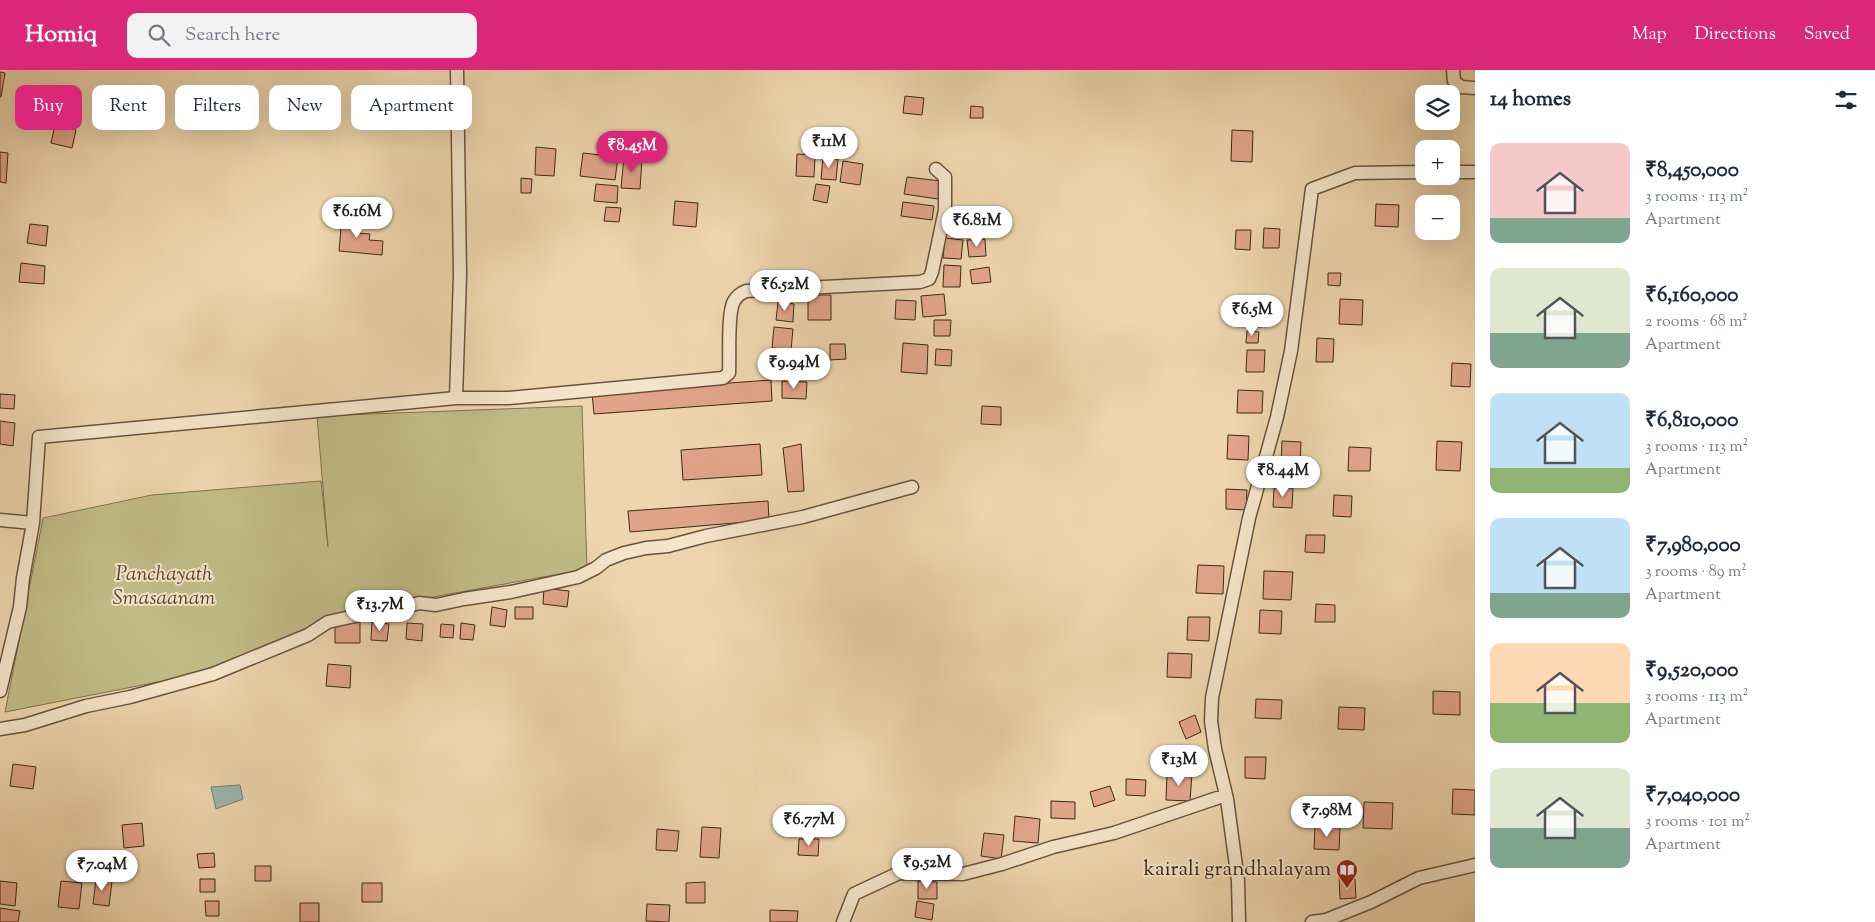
<!DOCTYPE html>
<meta charset="utf-8">
<style>
:root{--surface:#fff;--page:#f2f2f3;--text:#1f2937;--muted:#747a83;--accent:#db2777}
body{margin:0;font-family:"Sorts Mill Goudy",serif;background:var(--page);color:var(--text);height:100vh;display:flex;flex-direction:column;font-size:19px;white-space:nowrap}
*{box-sizing:border-box;margin:0}
p{font-size:16px;color:var(--muted)}
.icon{flex:none;width:28px;height:28px;fill:none;stroke:currentColor;stroke-width:2;stroke-linecap:round;stroke-linejoin:round}
.map{position:relative;flex:1;overflow:hidden}
.sheet{display:flex;flex-direction:column;background:var(--surface);width:400px}
.sheet>*{flex:none}
.top-card{position:absolute;left:15px;top:15px;width:475px;height:45px;display:flex;gap:10px}
.buttons{position:absolute;left:1415px;top:15px;display:grid;gap:10px}
.buttons a{display:grid;place-items:center;width:45px;height:45px;border-radius:10px;background:var(--surface);box-shadow:0 5px 20px #0002;font-size:25px}
.price{position:absolute;translate:-50% -42px;padding:0 11px;border-radius:18px;background:#fff;color:#222;font-size:16px;line-height:32px;filter:drop-shadow(0 1px 2px #0008)}
.price::after{content:'';position:absolute;left:50%;top:30px;width:15px;height:11px;margin-left:-8px;background:inherit;clip-path:polygon(0 0,100% 0,50% 100%)}
.price.active{background:var(--accent);color:#fff}
ul{padding:0;list-style:none}
li{display:flex;align-items:center;gap:15px;height:125px;padding:0 15px}
li span{display:grid;place-items:center;flex:none;width:140px;height:100px;border-radius:10px;color:#555}
li>.icon{margin-inline-start:auto}
span .icon{width:60px;height:60px;fill:#fffc;stroke-width:1}
li b{font-size:21px}
h2{display:flex;justify-content:space-between;align-items:center;height:60px;padding:0 15px;font-size:21px}
.chip{padding:0 18px;border-radius:10px;background:var(--surface);box-shadow:0 5px 20px #0002;font-size:18px;line-height:45px}
.chip.active{background:var(--accent);color:#fff}
header{display:flex;align-items:center;gap:30px;box-sizing:border-box;height:70px;padding:0 25px;background:var(--accent);color:#fff}
header strong{font-size:24px}
nav{display:flex;gap:28px;margin-inline-start:auto;font-size:18px}
.search{width:350px;height:45px;background:var(--page);display:flex;align-items:center;gap:12px;box-sizing:border-box;padding:0 18px;border-radius:10px;color:var(--muted);font-size:19px}
main{display:flex;flex:1;min-height:0}
.map>svg:first-child{display:block}
.green{fill:#c0bb85;stroke:#7e724f}
.water{fill:#99b8ae;stroke:#737f72}
.building{fill:#e2a489;stroke:#3b2919}
.lines{fill:none;stroke-linecap:round;stroke-linejoin:round}
.minor-casing{stroke:#68543e;stroke-width:15}
.minor{stroke:#f4e4ca;stroke-width:12}
.labels{text-anchor:middle;dominant-baseline:central;stroke-width:4;stroke-linejoin:round;paint-order:stroke}
.park-label{font-size:21px;font-style:italic;fill:#56462f;stroke:#f4e4ca}
.poi-label{font-size:21px;fill:#3b2919;stroke:#f4e4ca;text-anchor:end}
</style>
<header>
<strong>Homiq</strong>
<div class="search"><svg class="icon" aria-label="search" viewBox="0 0 24 24"><circle cx="10" cy="10" r="6"/><path d="M15 15l6 6"/></svg>Search here</div>
<nav><a>Map</a><a>Directions</a><a>Saved</a></nav>
</header>
<main>
<div class="map">
<svg width="1475" height="852" viewBox="0 0 1475 852">
<rect width="100%" height="100%" fill="#eed5ad"/>
<filter id="stains"><feTurbulence type="fractalNoise" baseFrequency=".004" numOctaves="4"/><feColorMatrix values="0 0 0 0 .2 0 0 0 0 .09 0 0 0 0 .02 0 0 0 .5 -.17"/></filter>
<radialGradient id="worn" r=".72"><stop offset=".6" stop-color="#630" stop-opacity="0"/><stop offset="1" stop-color="#630" stop-opacity=".3"/></radialGradient>
<path class="green" d="M582 336 587 499 334 545 219 600 5 642 43 448 152 425 321 411 328 477 317 346Z"/>
<path class="water" d="M240 715 243 729 216 739 211 717Z"/>
<path class="building" d="M0 2 5 3 1 27H0Z
M905 26 924 28 922 45 903 43Z
M971 36 983 37V48H970Z
M55 55 76 60 72 78 51 73Z
M1232 60 1253 61 1252 92 1231 91Z
M536 77 556 79 554 106 535 105Z
M0 82 8 83 6 113 0 112Z
M583 83 618 87 615 110 580 106Z
M797 84 815 85 814 107 796 106Z
M624 87 642 89 640 119 621 118Z
M823 88 838 89 836 110 821 109Z
M843 91 863 94 860 115 840 112Z
M907 107 941 111 938 129 904 124Z
M521 108 532 109 531 123H521Z
M596 114 618 116 617 133 594 131Z
M816 114 830 116 827 133 813 130Z
M675 131 698 133 696 157 673 155Z
M903 132 934 136 932 150 901 146Z
M1376 134 1399 135 1398 157 1375 156Z
M606 137 621 138 619 152 604 151Z
M976 142H984L985 157H976Z
M342 146 357 148 356 163 370 164 369 170 383 171 382 185 339 181Z
M30 154 48 156 46 176 27 173Z
M1264 158 1280 159 1279 178H1263Z
M1236 160H1251L1250 180 1235 179Z
M945 168 963 170 961 189 943 188Z
M985 169 986 186 969 187 967 170Z
M21 193 45 196 44 214 19 212Z
M944 195 961 196 960 217H943Z
M989 197 991 212 972 214 970 200Z
M1328 203H1341L1340 216 1328 215Z
M944 224 946 245 923 247 921 226Z
M808 225H831V250H808Z
M1340 229 1363 230 1362 255 1339 254Z
M896 230 916 231 915 250 895 249Z
M778 232 794 234 793 252 776 250Z
M1239 244 1263 245 1262 257 1239 256Z
M934 250H951L950 266H934Z
M774 257 793 259 791 280 772 278Z
M1247 261 1259 262 1258 273H1246Z
M1317 268 1334 269 1333 292H1316Z
M903 273 928 275 927 304 901 302Z
M830 274H845L846 289 830 290Z
M936 279 952 280 951 296 935 295Z
M1247 280H1265L1264 302H1246Z
M1452 293 1471 294 1470 317 1451 316Z
M771 310 772 331 594 344 592 323Z
M782 311 807 312 806 329 782 328Z
M1238 320 1263 321 1262 343H1237Z
M0 324 15 325 14 339 0 338Z
M982 336 1001 337V355L981 354Z
M0 351 15 353 13 376 0 374Z
M1228 365 1249 366 1248 390 1227 389Z
M1282 371 1301 372 1300 395 1281 394Z
M1437 371 1462 372 1460 401 1436 400Z
M760 374 762 405 683 410 681 380Z
M801 374 804 421 788 422 783 378Z
M1349 377 1371 378 1370 401H1348Z
M1274 418H1293L1292 438 1273 437Z
M1226 419 1247 420 1246 440 1226 439Z
M1334 425 1352 426 1351 447 1333 446Z
M768 431 769 450 630 462 628 441Z
M1306 465H1325L1324 483 1305 482Z
M1198 495 1224 496 1223 524 1196 523Z
M1264 501 1293 502 1291 530 1263 529Z
M544 518 569 521 567 537 543 534Z
M1316 534 1335 535V552H1315Z
M492 537 507 540 505 557 490 555Z
M515 537H533V549H515Z
M1260 540 1282 541 1281 564 1259 563Z
M1188 547H1210L1209 571 1187 570Z
M335 552H360V573H335Z
M372 552 389 554 387 571 371 570Z
M407 553 423 554 422 571 406 569Z
M461 553 475 555 473 570 460 569Z
M441 554 454 555 453 568 440 567Z
M1168 583 1192 584 1191 608 1167 607Z
M328 594 351 596 350 618 326 616Z
M1433 621 1460 622V645L1433 644Z
M1256 629 1282 630 1281 649 1255 648Z
M1339 637 1365 638 1364 660 1338 659Z
M1195 645 1201 662 1186 669 1179 652Z
M1245 687H1266L1265 709 1245 708Z
M13 694 36 697 33 719 10 716Z
M1167 703 1192 704 1190 731 1166 730Z
M1126 709 1146 710 1145 726 1126 725Z
M1110 716 1115 730 1094 737 1090 722Z
M1453 719 1475 720V745L1452 744Z
M1051 731 1075 732V749L1051 748Z
M1364 732 1393 733 1392 759 1363 758Z
M1015 746 1040 749 1038 773 1013 771Z
M142 753 144 776 124 778 122 755Z
M1315 756 1340 757 1339 780 1314 779Z
M702 757 721 758 719 788 700 787Z
M657 759 679 761 677 781 656 780Z
M984 763 1004 765 1001 789 981 786Z
M799 769H819L818 786 798 785Z
M214 783 215 797 199 798 197 784Z
M255 796H271V811H255Z
M1339 807 1355 809 1356 828 1340 829Z
M96 809 112 811 109 836 93 834Z
M200 809H215V822H200Z
M0 811 17 813 15 836 0 834Z
M61 811 82 813 79 839 58 837Z
M918 811 937 812V829H918Z
M705 812V833H686V813Z
M362 813H382V832H362Z
M205 831H219V846H206Z
M917 831 934 834 932 850 915 847Z
M300 833H319V852H300Z
M647 834 670 835 669 852 646 851Z
M0 838 20 841 18 852H0Z
M770 840 798 841 797 852H770Z"/>
<g class="lines">
<g class="minor-casing">
<path id="minor" d="M1453 0 1454 11 1461 17 1475 18
M1451 102H1475
M456 328 460 205 457 0
M0 450 33 453 23 508 20 537 0 621
M33 453 39 367 456 328H509L723 308 729 303C730 287 727 243 734 231 737 226 741 223 746 221L920 212 929 209 932 202 945 140V107L936 99
M0 659 25 655 86 636 130 627 213 604 308 565 328 552 364 544 388 542 419 533 436 535 464 529 511 522 578 507 596 498 606 490 624 483 646 478 668 476 706 466 803 447 912 417
M843 852 854 824 899 803 963 804 1002 794 1053 777 1114 763 1226 725
M1239 852 1238 811 1227 729 1215 679 1211 651 1212 628 1249 448 1277 347 1291 281 1312 119 1355 103 1424 102
M1312 852 1326 850 1371 832 1419 808 1475 795"/>
</g>
<use href="#minor" class="minor"/>
</g>
<defs>
<g id="library-pin" transform="scale(1.125)"><path d="M0 17L-7.5 6A9.5 9.5 0 1 1 7.5 6Z" fill="#8f2418" stroke="#f4e4ca"/><path d="M-6-4Q-3-5.5-.7-3.5V5Q-3 3-6 4ZM6-4Q3-5.5 .7-3.5V5Q3 3 6 4Z" fill="#fff"/></g>
</defs>
<g fill-rule="evenodd">
<use href="#library-pin" x="1347" y="800"/>
</g>
<g class="labels">
<g class="park-label">
<text x="164" y="505">Panchayath<tspan x="164" dy="24">Smasaanam</tspan></text>
</g>
<g class="poi-label">
<text x="1331" y="800">kairali grandhalayam</text>
</g>
</g>
<rect width="100%" height="100%" filter="url(#stains)"/>
<rect width="100%" height="100%" fill="url(#worn)"/>
</svg>
<div class="buttons">
<a><svg class="icon" aria-label="layers" viewBox="0 0 24 24"><path d="M12 4l9 5-9 5-9-5zM3 14l9 5 9-5"/></svg></a>
<a>+</a>
<a>−</a>
</div>
<b class="price" style="left:829px;top:99px">₹11M</b>
<b class="price active" style="left:632px;top:103px">₹8.45M</b>
<b class="price" style="left:357px;top:169px">₹6.16M</b>
<b class="price" style="left:977px;top:178px">₹6.81M</b>
<b class="price" style="left:785px;top:242px">₹6.52M</b>
<b class="price" style="left:1252px;top:267px">₹6.5M</b>
<b class="price" style="left:794px;top:320px">₹9.94M</b>
<b class="price" style="left:1283px;top:428px">₹8.44M</b>
<b class="price" style="left:380px;top:562px">₹13.7M</b>
<b class="price" style="left:1179px;top:717px">₹13M</b>
<b class="price" style="left:1327px;top:768px">₹7.98M</b>
<b class="price" style="left:809px;top:777px">₹6.77M</b>
<b class="price" style="left:927px;top:820px">₹9.52M</b>
<b class="price" style="left:102px;top:822px">₹7.04M</b>
<div class="top-card">
<a class="chip active">Buy</a>
<a class="chip">Rent</a>
<a class="chip">Filters</a>
<a class="chip">New</a>
<a class="chip">Apartment</a>
</div>
</div>
<section class="sheet">
<h2>14 homes<svg class="icon" aria-label="filters" viewBox="0 0 24 24"><path d="M4 7h16M4 17h16"/><circle cx="9" cy="7" r="2"/><circle cx="15" cy="17" r="2"/></svg></h2>
<ul>
<li><span style="background:linear-gradient(#f6c9c9 75%,#7fa58c 0)"><svg class="icon" aria-label="home" viewBox="0 0 24 24"><path d="M3 11l9-7 9 7M6 9v11h12V9"/></svg></span><div><b>₹8,450,000</b><p>3 rooms · 113 m²</p><p>Apartment</p></div></li>
<li><span style="background:linear-gradient(#dfe7d0 65%,#7fa58c 0)"><svg class="icon" aria-label="home" viewBox="0 0 24 24"><path d="M3 11l9-7 9 7M6 9v11h12V9"/></svg></span><div><b>₹6,160,000</b><p>2 rooms · 68 m²</p><p>Apartment</p></div></li>
<li><span style="background:linear-gradient(#bfe0f5 75%,#8fb573 0)"><svg class="icon" aria-label="home" viewBox="0 0 24 24"><path d="M3 11l9-7 9 7M6 9v11h12V9"/></svg></span><div><b>₹6,810,000</b><p>3 rooms · 113 m²</p><p>Apartment</p></div></li>
<li><span style="background:linear-gradient(#bfe0f5 75%,#7fa58c 0)"><svg class="icon" aria-label="home" viewBox="0 0 24 24"><path d="M3 11l9-7 9 7M6 9v11h12V9"/></svg></span><div><b>₹7,980,000</b><p>3 rooms · 89 m²</p><p>Apartment</p></div></li>
<li><span style="background:linear-gradient(#ffd9b3 60%,#8fb573 0)"><svg class="icon" aria-label="home" viewBox="0 0 24 24"><path d="M3 11l9-7 9 7M6 9v11h12V9"/></svg></span><div><b>₹9,520,000</b><p>3 rooms · 113 m²</p><p>Apartment</p></div></li>
<li><span style="background:linear-gradient(#dfe7d0 60%,#7fa58c 0)"><svg class="icon" aria-label="home" viewBox="0 0 24 24"><path d="M3 11l9-7 9 7M6 9v11h12V9"/></svg></span><div><b>₹7,040,000</b><p>3 rooms · 101 m²</p><p>Apartment</p></div></li>
</ul>
</section>
</main>
